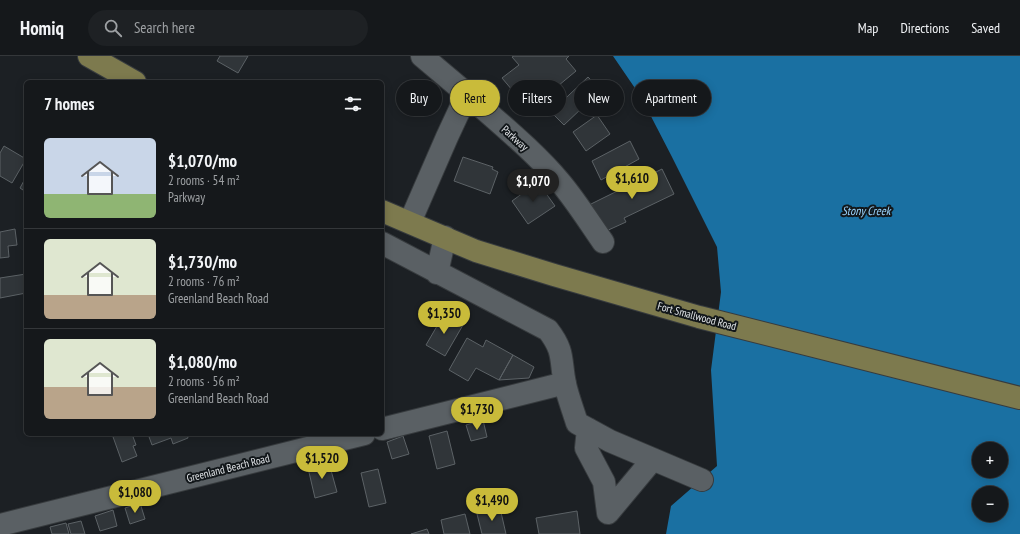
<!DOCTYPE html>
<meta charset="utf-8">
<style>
:root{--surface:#15181b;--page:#1e2124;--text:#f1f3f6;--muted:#9da0a3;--line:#34373a;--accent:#c9bb3a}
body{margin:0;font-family:"PT Sans Narrow",sans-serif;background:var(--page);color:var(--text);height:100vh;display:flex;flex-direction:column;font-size:15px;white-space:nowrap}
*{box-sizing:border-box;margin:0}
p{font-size:13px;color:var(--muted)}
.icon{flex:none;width:22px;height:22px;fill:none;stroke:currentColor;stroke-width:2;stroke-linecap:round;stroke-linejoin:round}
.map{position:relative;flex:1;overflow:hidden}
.panel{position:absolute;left:24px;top:24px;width:360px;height:356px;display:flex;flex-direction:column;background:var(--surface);border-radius:6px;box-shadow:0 2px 10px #0003,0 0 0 1px var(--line)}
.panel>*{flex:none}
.top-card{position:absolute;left:396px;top:24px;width:380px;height:36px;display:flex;gap:8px}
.tools{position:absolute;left:972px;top:386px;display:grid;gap:8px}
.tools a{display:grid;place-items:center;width:36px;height:36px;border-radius:50%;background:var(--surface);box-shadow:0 2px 10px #0003,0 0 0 1px var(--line);font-size:20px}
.price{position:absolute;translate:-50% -34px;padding:0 9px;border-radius:14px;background:var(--accent);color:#111;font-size:13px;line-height:26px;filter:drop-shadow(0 1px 2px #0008)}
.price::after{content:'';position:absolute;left:50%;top:24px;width:12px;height:9px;margin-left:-6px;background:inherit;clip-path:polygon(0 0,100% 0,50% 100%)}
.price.current{background:#222;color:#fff}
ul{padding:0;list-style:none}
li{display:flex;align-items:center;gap:12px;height:100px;padding:0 20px}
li+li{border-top:1px solid var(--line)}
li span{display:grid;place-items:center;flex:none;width:112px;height:80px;border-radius:6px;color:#555}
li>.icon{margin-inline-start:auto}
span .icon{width:48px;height:48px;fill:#fffc;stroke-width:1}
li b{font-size:17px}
h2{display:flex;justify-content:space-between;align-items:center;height:48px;padding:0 20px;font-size:17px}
.pill{padding:0 14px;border-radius:18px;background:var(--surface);box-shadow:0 2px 10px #0003,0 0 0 1px var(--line);font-size:14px;line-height:36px}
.pill.current{background:var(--accent);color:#111}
header{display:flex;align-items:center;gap:24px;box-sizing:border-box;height:56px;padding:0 20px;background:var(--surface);border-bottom:1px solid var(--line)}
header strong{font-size:19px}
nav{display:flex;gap:22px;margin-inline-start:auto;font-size:14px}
.search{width:280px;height:36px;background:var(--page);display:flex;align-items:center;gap:10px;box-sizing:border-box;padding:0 14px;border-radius:22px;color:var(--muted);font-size:15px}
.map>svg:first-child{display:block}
.water{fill:#1a70a2;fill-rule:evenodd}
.building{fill:#303539;stroke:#5c6266}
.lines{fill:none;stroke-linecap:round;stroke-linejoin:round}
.minor-casing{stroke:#373b3e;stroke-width:24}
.major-casing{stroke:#373b3e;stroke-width:24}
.minor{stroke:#5a6064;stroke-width:22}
.major{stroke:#7d7a4e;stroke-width:22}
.labels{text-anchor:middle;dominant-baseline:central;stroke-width:4;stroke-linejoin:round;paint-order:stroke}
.street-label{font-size:11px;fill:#e5e8eb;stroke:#12171a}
.water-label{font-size:12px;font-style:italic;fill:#9ad4fe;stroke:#12171a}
</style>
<header>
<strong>Homiq</strong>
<div class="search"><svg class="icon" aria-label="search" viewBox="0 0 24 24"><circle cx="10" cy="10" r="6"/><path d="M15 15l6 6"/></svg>Search here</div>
<nav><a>Map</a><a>Directions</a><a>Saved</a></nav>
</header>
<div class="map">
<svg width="1020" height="478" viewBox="0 0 1020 478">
<rect width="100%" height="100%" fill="#1c2024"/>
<path class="water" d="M613 0H1020V478H666L671 450 717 410 711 314 721 236 717 191 672 101 641 41ZM979 393H1001V415H979ZM979 437H1001V459H979Z"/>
<path class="building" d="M220 0H248L238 17 217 5Z
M514 0H569L566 3 576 15 547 39 541 32 523 47 502 22 519 9 512 1Z
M588 21 601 34 564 69 551 56Z
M597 59 610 78 586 95 573 76Z
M630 85 639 103 601 124 592 105Z
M4 90 26 103 12 127 0 120V97Z
M463 101 493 111 492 113 498 116 490 138 454 125Z
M662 113 674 138 624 162 626 166 604 176 591 148Z
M26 121V136L20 132Z
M538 126 555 150 528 168 512 145Z
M15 173 17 189 8 190 9 201 0 202V176Z
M26 218V237L0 242V222Z
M444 258 463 269 445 300 426 289Z
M467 282 483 291 486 284 513 299 499 324 476 312 468 325 449 314Z
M513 299 534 311 529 322 499 324Z
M483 364 487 381 471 385 466 369Z
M447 375 455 408 437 413 429 380Z
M112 378H132L136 389 133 390 137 400 122 406Z
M148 378H187L188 382 173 388 171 382 152 389Z
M403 380 409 398 392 403 387 386Z
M329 407 337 436 315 442 308 412Z
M378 413 386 447 369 451 361 417Z
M140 447 145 463 130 468 125 452Z
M500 452 506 478H482L477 458Z
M113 454 117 470 100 475 95 460Z
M577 455 580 478H539L536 462Z
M465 458 470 478H444L441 464Z
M81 465 85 478H71L68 468Z
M66 467 69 478H52L50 471Z
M427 473 429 478H411Z"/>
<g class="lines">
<g class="minor-casing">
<path id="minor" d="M467 38C499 67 533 94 560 126 576 145 589 166 603 186
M410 166 447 81 467 38 422 0
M382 187 548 274C565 296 560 304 565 328 568 341 573 354 577 367L610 385 702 424
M437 217 445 181
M382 373 565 327
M588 373 586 392 604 426 608 457 653 403
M0 469 364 378"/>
</g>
<g class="major-casing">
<path id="major" d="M89 0 135 26
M382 155 476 195 554 219 699 261 1020 342"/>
</g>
<use href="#minor" class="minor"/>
<use href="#major" class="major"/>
</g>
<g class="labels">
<g class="street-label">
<text transform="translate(515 82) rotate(42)">Parkway</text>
<text transform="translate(697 260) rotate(15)">Fort Smallwood Road</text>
<text transform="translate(228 412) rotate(-14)">Greenland Beach Road</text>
</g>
<g class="water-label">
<text x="866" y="154">Stony Creek</text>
</g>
</g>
</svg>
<div class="tools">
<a>+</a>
<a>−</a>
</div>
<b class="price" style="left:632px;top:144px">$1,610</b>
<b class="price current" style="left:533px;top:147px">$1,070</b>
<b class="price" style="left:444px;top:279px">$1,350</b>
<b class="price" style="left:477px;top:375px">$1,730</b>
<b class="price" style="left:322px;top:424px">$1,520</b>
<b class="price" style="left:135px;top:458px">$1,080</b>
<b class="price" style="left:492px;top:466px">$1,490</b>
<div class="top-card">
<a class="pill">Buy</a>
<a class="pill current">Rent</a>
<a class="pill">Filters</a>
<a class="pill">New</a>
<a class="pill">Apartment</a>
</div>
<section class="panel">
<h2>7 homes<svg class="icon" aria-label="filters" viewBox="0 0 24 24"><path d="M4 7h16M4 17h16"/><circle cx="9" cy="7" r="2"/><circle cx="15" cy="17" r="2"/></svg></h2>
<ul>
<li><span style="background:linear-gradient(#c9d6e8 70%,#8fb573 0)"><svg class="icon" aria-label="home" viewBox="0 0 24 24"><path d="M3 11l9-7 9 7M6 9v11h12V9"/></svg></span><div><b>$1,070/mo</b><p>2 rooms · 54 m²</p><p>Parkway</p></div></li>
<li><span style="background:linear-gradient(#dfe7d0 70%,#b9a48a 0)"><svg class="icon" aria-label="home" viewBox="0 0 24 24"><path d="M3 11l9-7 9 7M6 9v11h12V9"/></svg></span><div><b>$1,730/mo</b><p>2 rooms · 76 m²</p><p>Greenland Beach Road</p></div></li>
<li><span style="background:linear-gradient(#dfe7d0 60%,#b9a48a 0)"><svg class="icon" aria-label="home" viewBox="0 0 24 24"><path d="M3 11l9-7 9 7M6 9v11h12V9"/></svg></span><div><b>$1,080/mo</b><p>2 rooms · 56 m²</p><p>Greenland Beach Road</p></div></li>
</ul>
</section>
</div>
